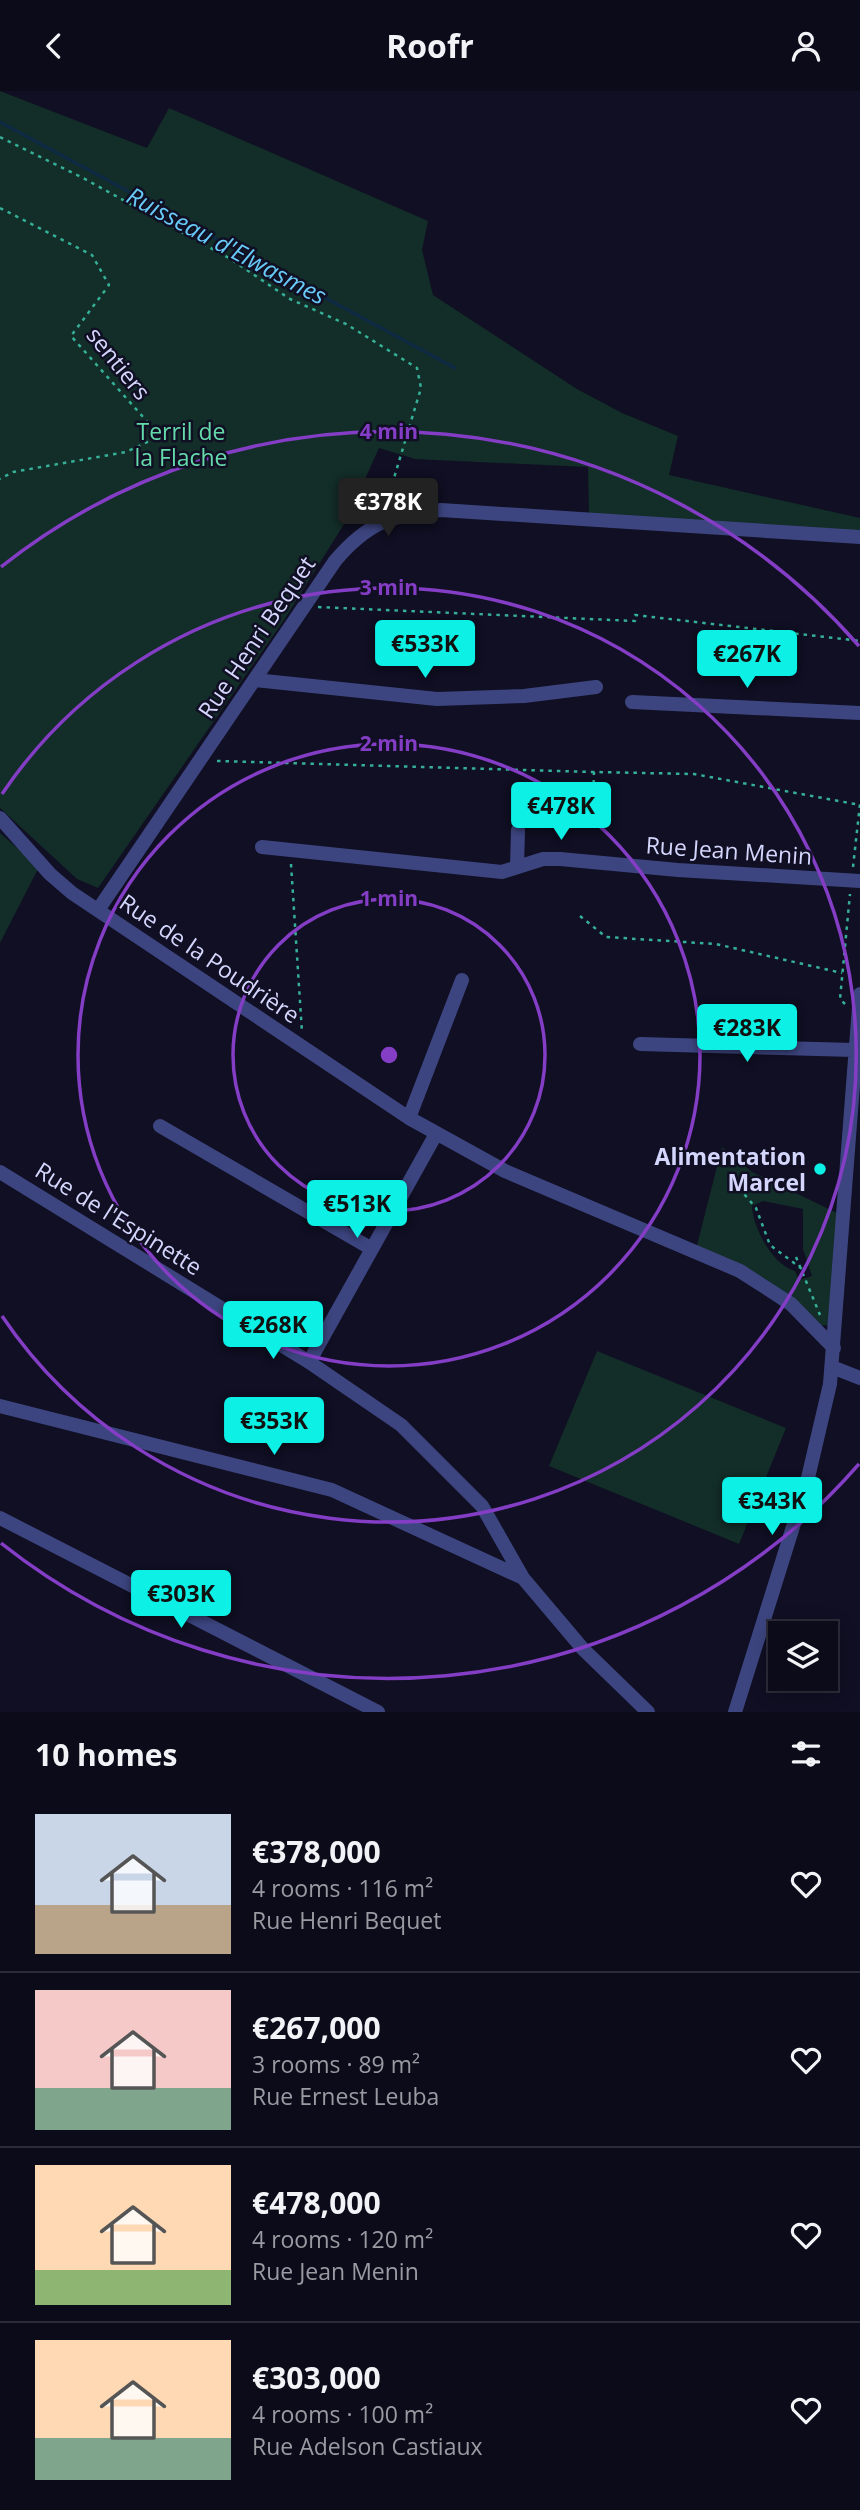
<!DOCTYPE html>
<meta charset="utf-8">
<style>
:root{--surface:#0c0b1a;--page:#1a1927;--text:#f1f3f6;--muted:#9a9ba2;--line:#2c2b39;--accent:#0cf0e5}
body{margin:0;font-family:"Open Sans",sans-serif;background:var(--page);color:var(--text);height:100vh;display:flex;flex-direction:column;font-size:26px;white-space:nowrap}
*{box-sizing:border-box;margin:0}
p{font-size:23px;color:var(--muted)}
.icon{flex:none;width:38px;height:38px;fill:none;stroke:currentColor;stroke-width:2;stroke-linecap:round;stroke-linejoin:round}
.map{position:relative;height:1621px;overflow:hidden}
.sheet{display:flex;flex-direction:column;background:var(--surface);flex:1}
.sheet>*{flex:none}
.buttons{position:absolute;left:768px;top:1530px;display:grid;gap:14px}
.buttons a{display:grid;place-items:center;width:70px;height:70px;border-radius:0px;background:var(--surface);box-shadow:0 4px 18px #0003,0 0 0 2px var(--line);font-size:35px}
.price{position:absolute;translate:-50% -60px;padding:0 16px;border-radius:7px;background:var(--accent);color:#111;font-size:23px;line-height:46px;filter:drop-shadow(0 2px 4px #0008)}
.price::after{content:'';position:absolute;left:50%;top:42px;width:21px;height:16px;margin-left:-10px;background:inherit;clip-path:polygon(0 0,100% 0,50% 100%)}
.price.active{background:#222;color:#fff}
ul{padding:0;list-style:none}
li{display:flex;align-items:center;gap:21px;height:175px;padding:0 35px}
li+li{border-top:2px solid var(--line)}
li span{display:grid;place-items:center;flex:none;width:196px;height:140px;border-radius:0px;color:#555}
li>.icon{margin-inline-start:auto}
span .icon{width:84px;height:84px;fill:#fffc;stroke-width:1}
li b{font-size:30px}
h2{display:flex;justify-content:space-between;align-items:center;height:84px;padding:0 35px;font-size:30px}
header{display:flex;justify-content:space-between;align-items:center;height:91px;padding:0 35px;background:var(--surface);font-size:32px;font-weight:700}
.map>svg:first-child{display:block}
.green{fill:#132d28;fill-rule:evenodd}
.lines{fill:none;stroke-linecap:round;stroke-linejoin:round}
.stream{stroke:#0e2a43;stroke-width:3.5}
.path{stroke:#35b096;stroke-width:2.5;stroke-dasharray:3.5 5;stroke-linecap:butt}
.street{stroke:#3d4580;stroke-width:14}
.ring{fill:none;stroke:#843dc5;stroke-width:3.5}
.poi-dot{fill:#0cf0e5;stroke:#100f23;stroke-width:2.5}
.labels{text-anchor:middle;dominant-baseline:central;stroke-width:5;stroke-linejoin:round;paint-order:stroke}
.street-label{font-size:23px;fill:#d4d6fd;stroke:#100f23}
.park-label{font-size:23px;fill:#64d9aa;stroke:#100f23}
.poi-label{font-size:23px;font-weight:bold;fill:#d4d6fd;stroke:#100f23;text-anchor:end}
.water-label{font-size:24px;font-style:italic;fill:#68caf7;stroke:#100f23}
.centre{fill:#843dc5;stroke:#100f23;stroke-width:3.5}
.ring-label{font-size:21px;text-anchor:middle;font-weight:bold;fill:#843dc5;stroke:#100f23;stroke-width:5;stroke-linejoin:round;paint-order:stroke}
</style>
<header><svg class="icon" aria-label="back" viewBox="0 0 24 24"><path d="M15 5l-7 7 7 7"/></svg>Roofr<svg class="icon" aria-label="person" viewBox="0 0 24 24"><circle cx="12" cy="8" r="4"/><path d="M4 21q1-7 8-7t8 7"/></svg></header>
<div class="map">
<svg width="860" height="1621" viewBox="0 0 860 1621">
<rect width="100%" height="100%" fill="#100f23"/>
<path class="green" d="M0 0 147 57 169 17 428 130 422 159 433 204 577 298 622 322 678 345 669 384 860 427V442L589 425 588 376 415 368 379 357 346 430 284 529 98 797 77 788 0 717Z
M0 742 39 776 0 852Z
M722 1056 752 1081 837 1122 830 1234 817 1235 696 1158ZM763 1110 803 1118V1158L812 1185 799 1189 795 1180C772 1173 753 1137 752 1115Z
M597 1260 786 1337 739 1453 549 1375Z"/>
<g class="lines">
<path class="stream" d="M0 31 455 277"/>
<path class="path" d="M0 46 83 87 229 167 290 208 346 233 417 277 421 297 385 417
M0 117 92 164 109 194 71 245 160 345 126 361 13 381 0 388
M318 516 635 530V524L860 550
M217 670 594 681
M518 725 517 706 593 708 594 681 694 683 860 714
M291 773 302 941
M853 776 860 713
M580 825 606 846 716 853 842 882
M845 913 840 908 850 803
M739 1097 756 1117 770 1154 802 1178
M796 1166 820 1224"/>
<path class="street" d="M255 589 437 608 524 605 596 596
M632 611 860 622
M0 727 50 783 72 802 409 1027 505 1080 740 1180 791 1213 834 1257
M262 756 502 781 543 768H560L678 779 860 790
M517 776 518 739
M98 819 335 470C367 432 392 423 441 419L860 446
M640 953 854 959
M409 1027 462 889
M160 1035 372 1158
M0 1081 309 1271 401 1334 482 1415 523 1487 583 1558 648 1621
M309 1271 436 1043
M832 1276 860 1287
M0 1315 332 1399 523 1487
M0 1427 378 1621
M735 1621 807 1391 830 1293 860 903"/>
</g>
<g class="ring">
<circle cx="389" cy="964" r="156"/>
<circle cx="389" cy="964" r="311"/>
<path d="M2 703A467 467 0 1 1 2 1225"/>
<path d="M859 1373A623 623 0 0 1 1 1452M1 476A623 623 0 0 1 859 555"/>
</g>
<circle class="poi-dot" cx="820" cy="1078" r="7"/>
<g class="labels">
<g class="street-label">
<text transform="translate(119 272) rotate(51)">sentiers</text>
<text transform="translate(256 546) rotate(-56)">Rue Henri Bequet</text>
<text transform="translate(729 759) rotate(4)">Rue Jean Menin</text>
<text transform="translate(210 867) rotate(34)">Rue de la Poudrière</text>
<text transform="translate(119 1127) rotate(32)">Rue de l'Espinette</text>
</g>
<g class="park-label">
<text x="181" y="340">Terril de<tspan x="181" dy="26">la Flache</tspan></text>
</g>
<g class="poi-label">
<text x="806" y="1065">Alimentation<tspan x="806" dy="26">Marcel</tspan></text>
</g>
<g class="water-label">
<text transform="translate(227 154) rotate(28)">Ruisseau d'Elwasmes</text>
</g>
</g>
<circle cx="389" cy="964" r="10" class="centre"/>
<g class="ring-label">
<text x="389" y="348">4 min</text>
<text x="389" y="504">3 min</text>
<text x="389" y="660">2 min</text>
<text x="389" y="815">1 min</text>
</g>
</svg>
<div class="buttons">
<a><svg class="icon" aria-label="layers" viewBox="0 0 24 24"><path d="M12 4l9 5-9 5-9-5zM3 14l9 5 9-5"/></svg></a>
</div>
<b class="price active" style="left:388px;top:447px">€378K</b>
<b class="price" style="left:425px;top:589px">€533K</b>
<b class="price" style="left:747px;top:599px">€267K</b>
<b class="price" style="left:561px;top:751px">€478K</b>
<b class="price" style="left:747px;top:973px">€283K</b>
<b class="price" style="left:357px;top:1149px">€513K</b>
<b class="price" style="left:273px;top:1270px">€268K</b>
<b class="price" style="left:274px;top:1366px">€353K</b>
<b class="price" style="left:772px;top:1446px">€343K</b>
<b class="price" style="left:181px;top:1539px">€303K</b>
</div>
<section class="sheet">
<h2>10 homes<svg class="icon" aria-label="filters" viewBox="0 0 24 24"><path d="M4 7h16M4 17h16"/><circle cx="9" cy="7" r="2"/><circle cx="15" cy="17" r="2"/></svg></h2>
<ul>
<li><span style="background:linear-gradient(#c9d6e8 65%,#b9a48a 0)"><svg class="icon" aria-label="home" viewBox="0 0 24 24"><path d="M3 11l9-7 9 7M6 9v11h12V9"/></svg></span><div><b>€378,000</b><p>4 rooms · 116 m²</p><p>Rue Henri Bequet</p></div><svg class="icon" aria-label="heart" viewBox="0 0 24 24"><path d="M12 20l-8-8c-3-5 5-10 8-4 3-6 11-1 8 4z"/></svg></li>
<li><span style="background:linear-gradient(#f6c9c9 70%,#7fa58c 0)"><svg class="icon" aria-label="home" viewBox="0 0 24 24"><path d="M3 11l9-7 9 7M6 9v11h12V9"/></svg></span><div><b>€267,000</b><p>3 rooms · 89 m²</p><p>Rue Ernest Leuba</p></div><svg class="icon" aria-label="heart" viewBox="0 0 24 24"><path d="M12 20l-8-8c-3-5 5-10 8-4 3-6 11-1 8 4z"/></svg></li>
<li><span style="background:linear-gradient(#ffd9b3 75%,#8fb573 0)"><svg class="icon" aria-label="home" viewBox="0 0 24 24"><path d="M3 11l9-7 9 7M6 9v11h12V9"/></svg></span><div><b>€478,000</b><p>4 rooms · 120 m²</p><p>Rue Jean Menin</p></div><svg class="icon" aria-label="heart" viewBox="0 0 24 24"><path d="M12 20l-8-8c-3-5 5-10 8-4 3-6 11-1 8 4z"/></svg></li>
<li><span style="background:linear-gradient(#ffd9b3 70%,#7fa58c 0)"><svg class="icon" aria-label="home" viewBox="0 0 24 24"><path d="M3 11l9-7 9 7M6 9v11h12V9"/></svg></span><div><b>€303,000</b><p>4 rooms · 100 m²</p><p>Rue Adelson Castiaux</p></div><svg class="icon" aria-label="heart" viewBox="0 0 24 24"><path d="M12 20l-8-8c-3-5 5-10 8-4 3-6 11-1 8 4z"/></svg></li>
</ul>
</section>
